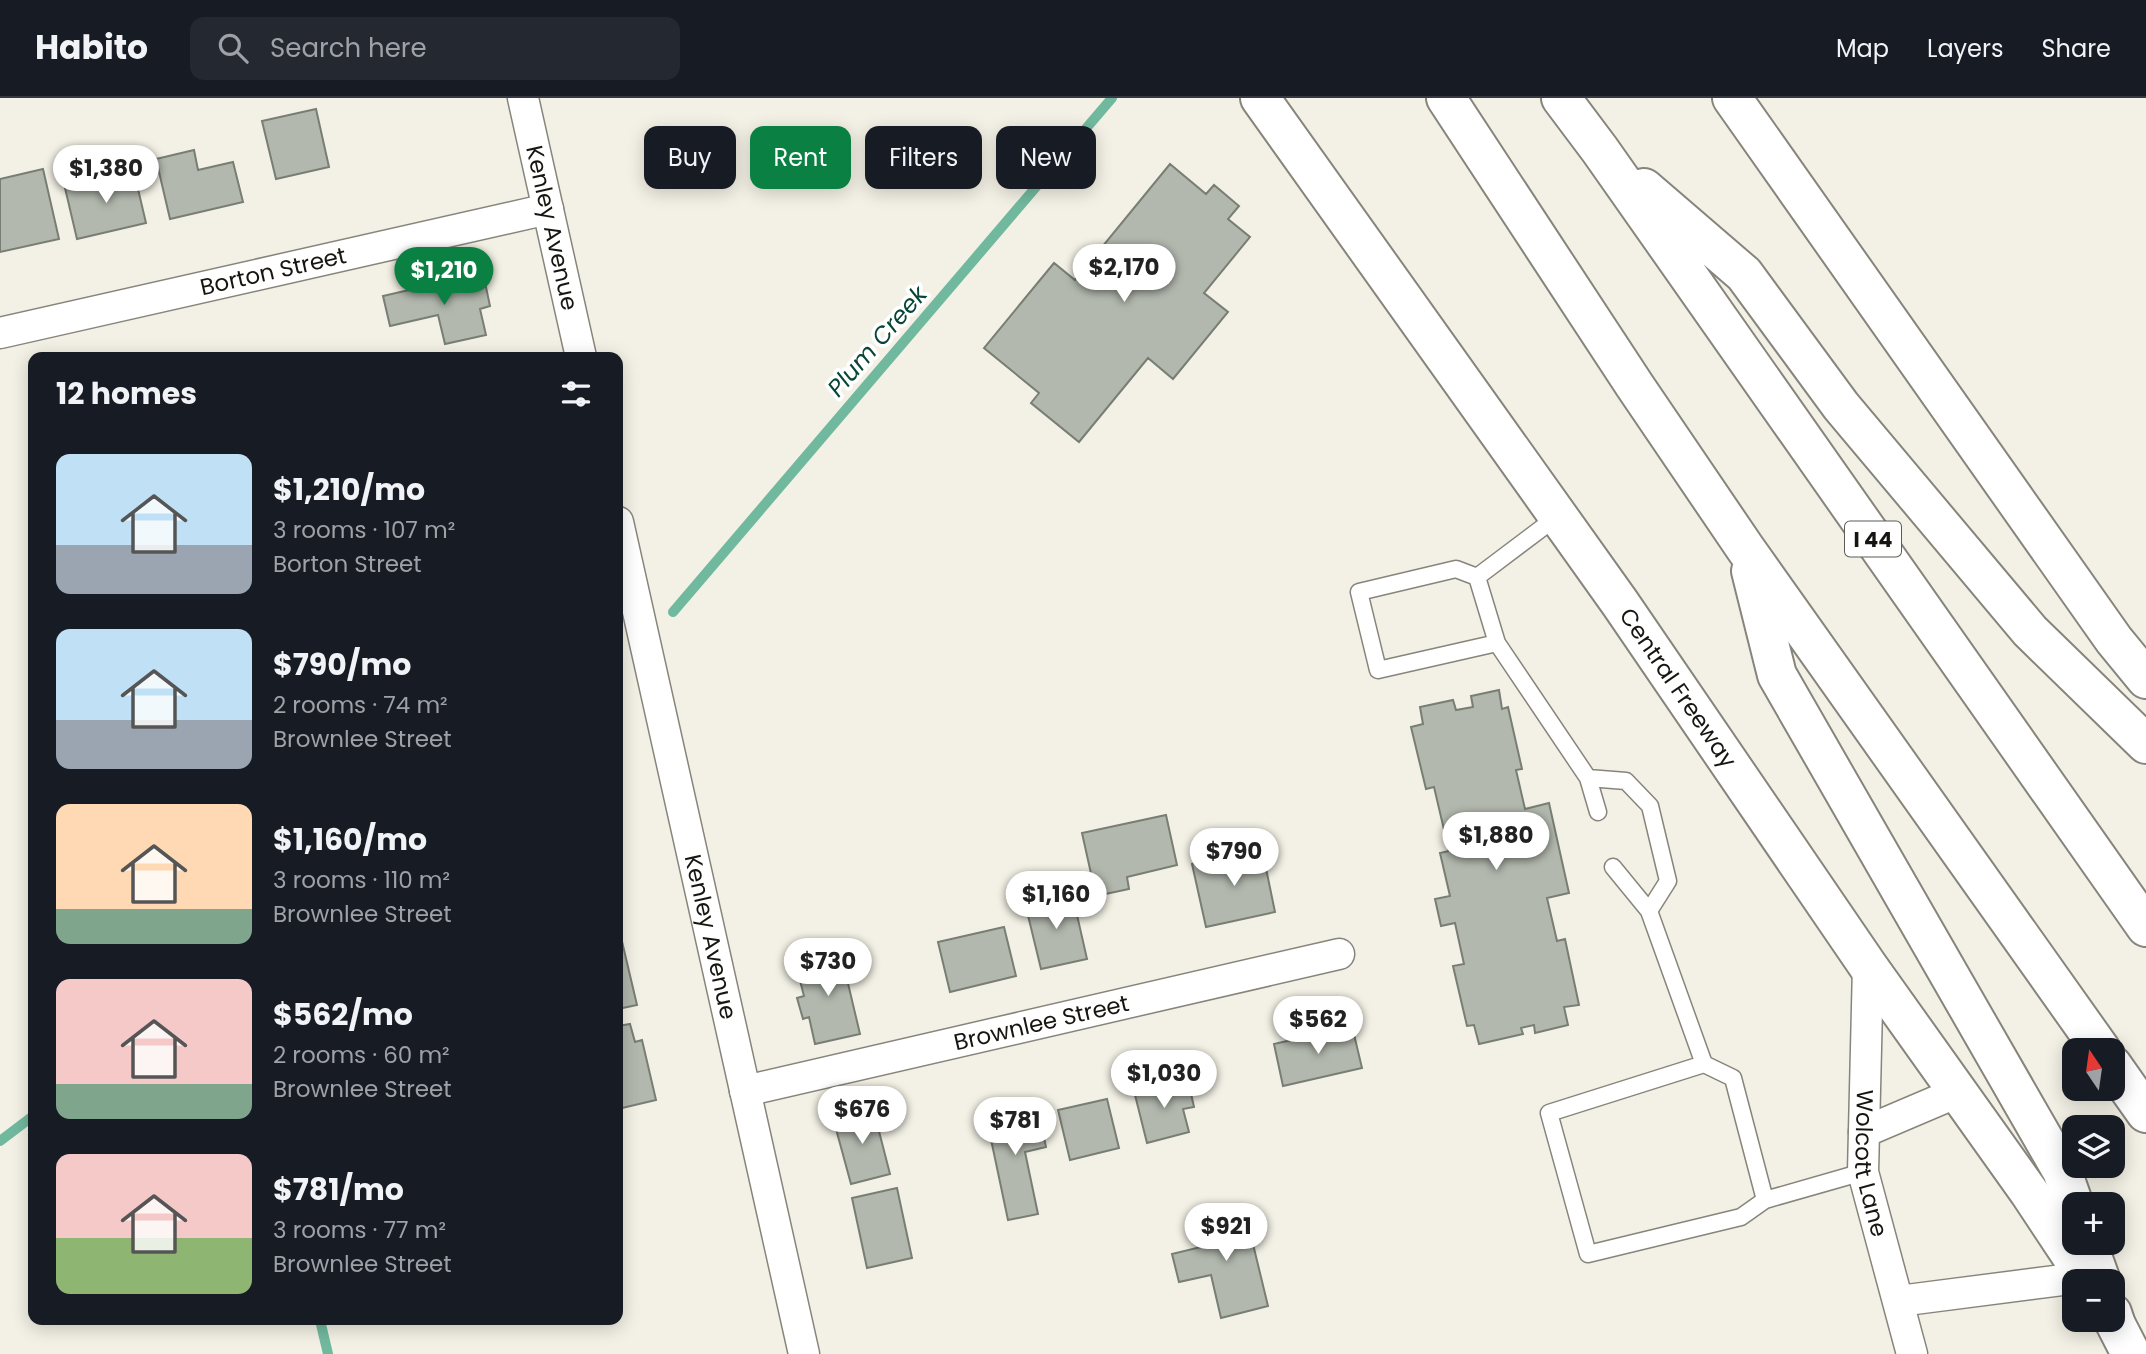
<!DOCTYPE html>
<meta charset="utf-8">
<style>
:root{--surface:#171b24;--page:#242831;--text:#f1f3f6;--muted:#9ea1a6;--line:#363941;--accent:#0b8043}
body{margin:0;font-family:Poppins,sans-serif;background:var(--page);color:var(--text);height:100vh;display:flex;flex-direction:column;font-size:26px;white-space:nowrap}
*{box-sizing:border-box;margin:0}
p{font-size:23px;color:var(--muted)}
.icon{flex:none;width:38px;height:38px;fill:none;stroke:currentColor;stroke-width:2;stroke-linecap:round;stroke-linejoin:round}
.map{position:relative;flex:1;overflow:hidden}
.drawer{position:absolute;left:28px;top:254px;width:595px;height:973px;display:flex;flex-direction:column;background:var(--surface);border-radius:14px;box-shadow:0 4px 18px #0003}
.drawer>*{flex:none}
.hud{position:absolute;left:644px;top:28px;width:665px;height:63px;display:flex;gap:14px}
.needle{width:46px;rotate:347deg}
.buttons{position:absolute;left:2062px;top:940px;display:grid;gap:14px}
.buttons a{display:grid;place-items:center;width:63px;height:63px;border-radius:14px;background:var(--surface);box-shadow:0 4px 18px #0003;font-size:35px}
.price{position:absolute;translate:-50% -60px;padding:0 16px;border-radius:24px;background:#fff;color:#222;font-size:23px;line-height:46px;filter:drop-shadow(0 2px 4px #0008)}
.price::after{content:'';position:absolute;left:50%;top:42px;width:21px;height:16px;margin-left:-10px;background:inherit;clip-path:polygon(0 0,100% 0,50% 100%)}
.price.on{background:var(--accent);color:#fff}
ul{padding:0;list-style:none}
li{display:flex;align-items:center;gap:21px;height:175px;padding:0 28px}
li span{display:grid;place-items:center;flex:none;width:196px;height:140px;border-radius:14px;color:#555}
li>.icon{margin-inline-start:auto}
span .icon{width:84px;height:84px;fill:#fffc;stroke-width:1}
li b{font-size:30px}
h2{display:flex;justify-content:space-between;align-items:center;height:84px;padding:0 28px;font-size:30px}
.chip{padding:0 24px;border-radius:14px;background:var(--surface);box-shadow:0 4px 18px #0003;font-size:24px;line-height:63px}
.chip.on{background:var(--accent);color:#fff}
header{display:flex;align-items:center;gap:42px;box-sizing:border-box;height:98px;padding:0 35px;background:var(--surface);border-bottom:2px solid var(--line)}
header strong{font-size:33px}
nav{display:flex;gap:38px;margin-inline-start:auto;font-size:24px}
.search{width:490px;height:63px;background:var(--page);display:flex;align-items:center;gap:18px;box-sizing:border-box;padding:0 24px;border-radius:14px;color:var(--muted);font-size:26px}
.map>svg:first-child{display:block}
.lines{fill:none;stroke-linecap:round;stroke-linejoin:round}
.stream{stroke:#71b99e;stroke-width:10}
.building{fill:#b2b8ae;stroke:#787e74;stroke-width:2}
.lane-casing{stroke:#87857b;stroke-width:19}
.street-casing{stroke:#87857b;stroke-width:33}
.secondary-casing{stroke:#87857b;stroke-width:42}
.highway-casing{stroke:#87857b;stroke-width:42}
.lane{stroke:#fff;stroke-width:16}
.street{stroke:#fff;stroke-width:30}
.secondary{stroke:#fff;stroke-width:38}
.highway{stroke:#fff;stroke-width:38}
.labels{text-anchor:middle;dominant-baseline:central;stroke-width:7;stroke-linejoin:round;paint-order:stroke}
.shield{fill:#fff;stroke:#5c5b58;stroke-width:2}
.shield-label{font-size:21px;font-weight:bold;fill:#161511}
.street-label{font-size:23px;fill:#161511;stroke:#fff}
.water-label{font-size:24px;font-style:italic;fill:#074634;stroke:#fff}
</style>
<header>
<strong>Habito</strong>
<div class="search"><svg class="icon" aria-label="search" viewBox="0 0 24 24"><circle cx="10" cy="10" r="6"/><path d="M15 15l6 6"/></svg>Search here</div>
<nav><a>Map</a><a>Layers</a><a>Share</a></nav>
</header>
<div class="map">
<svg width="2146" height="1256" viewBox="0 0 2146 1256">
<rect width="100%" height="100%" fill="#f3f1e5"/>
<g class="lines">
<path class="stream" d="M673 514 1112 0
M0 1043 33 1018
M320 1222 328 1256"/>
</g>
<path class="building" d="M316 11 329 69 276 81 262 23Z
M194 52 198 72 233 64 243 104 170 121 156 61Z
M1170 66 1206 96 1214 87 1239 108 1228 121 1250 139 1204 195 1228 214 1173 281 1148 260 1079 344 1031 305 1039 295 984 250 1054 165 1075 182Z
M43 71 59 141 0 154V81Z
M134 74 146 125 77 141 65 90Z
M483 175 490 208 480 211 486 237 445 246 438 217 390 228 383 198Z
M1499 592 1502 611 1508 609 1522 671 1516 672 1525 711 1549 705 1569 795 1547 800 1557 843 1565 841 1579 907 1564 909 1568 927 1535 935 1534 927 1521 930 1523 936 1479 946 1474 927 1467 928 1453 868 1464 866 1455 825 1441 828 1435 801 1450 798 1440 755 1449 753 1434 689 1426 691 1411 629 1423 626 1420 609 1453 602 1456 612 1473 609 1471 598Z
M1166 717 1177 767 1127 779 1129 791 1096 798 1082 735Z
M1262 751 1275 814 1206 829 1192 766Z
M1072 795 1087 861 1041 871 1025 805Z
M1004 829 1016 878 950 894 938 844Z
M618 835H620L637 907 618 911Z
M851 854 856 875 846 877 860 936 815 946 809 919 803 921 797 900 804 898 796 867Z
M630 926 635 944 642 942 656 1002 618 1011V928Z
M1352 928 1362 970 1283 988 1274 946Z
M1177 982 1180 993 1190 991 1194 1009 1183 1011 1189 1034 1147 1045 1134 993Z
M1107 1001 1119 1050 1070 1062 1058 1012Z
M1016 1007 1019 1021 1039 1017 1046 1049 1025 1054 1038 1116 1008 1122 985 1013Z
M873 1010 890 1076 851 1086 833 1020Z
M897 1090 912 1160 867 1170 852 1100Z
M1244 1109 1268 1208 1221 1220 1211 1177 1179 1184 1172 1156 1205 1148 1198 1120Z"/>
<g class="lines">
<g class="lane-casing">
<path id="lane" d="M1477 479 1497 545 1378 572 1359 494 1456 471 1477 479 1558 418
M1497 545 1588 680 1598 714
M1588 680 1626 683 1650 708 1668 783 1649 813
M1613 769 1649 813 1704 966 1549 1015 1588 1156 1741 1119 1765 1102 1733 980 1704 966
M1765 1102 1863 1074"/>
</g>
<g class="street-casing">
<g id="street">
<path id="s1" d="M523 0 581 259"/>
<path id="s2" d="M0 235 548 111"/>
<path id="s3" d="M618 424 804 1256"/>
<path id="s4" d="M1868 868 1863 1074 1912 1256"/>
<path id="s5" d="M745 993 1339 856"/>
<path d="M1864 1034 1958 994"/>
<path d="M1899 1203 2086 1179"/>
</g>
</g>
<g class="secondary-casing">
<g id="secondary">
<path id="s6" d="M1260 0 1620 505 1868 868 2029 1094 2088 1183"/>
<path d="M1732 0 2114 542 2146 581"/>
<path d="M2112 1219 2131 1256"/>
</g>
</g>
<g class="highway-casing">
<path id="highway" d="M1446 0 1635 288 1745 450 2101 952
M1561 0 1600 52 2146 829
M1644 90 1744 176 1841 308 2030 533 2146 646
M1751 473 1777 577 2062 1073 2074 1107
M2112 967 2146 1015
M2087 1144 2101 1183
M2112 1215 2115 1224"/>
</g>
<use href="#lane" class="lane"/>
<use href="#street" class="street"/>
<use href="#secondary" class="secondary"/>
<use href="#highway" class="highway"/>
</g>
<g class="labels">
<rect class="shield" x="1845" y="423.5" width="56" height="35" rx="5"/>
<g class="shield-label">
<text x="1873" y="441">I 44</text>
</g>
<g class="street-label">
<text stroke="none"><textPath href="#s1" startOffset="133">Kenley Avenue</textPath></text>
<text stroke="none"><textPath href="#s2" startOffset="280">Borton Street</textPath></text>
<text stroke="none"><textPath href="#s6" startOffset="723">Central Freeway</textPath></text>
<text stroke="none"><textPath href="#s3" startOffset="425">Kenley Avenue</textPath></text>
<text stroke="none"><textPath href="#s5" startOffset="304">Brownlee Street</textPath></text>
<text stroke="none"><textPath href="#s4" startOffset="198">Wolcott Lane</textPath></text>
</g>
<g class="water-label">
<text transform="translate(877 243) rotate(-49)">Plum Creek</text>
</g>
</g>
</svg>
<div class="buttons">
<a><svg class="needle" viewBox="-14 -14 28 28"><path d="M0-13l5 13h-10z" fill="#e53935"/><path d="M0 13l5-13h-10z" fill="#9ea1a6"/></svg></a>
<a><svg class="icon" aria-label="layers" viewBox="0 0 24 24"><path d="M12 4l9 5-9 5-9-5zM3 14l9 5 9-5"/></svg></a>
<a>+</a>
<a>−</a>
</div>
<b class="price" style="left:106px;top:107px">$1,380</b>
<b class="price" style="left:1124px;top:206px">$2,170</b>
<b class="price on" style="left:444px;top:209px">$1,210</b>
<b class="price" style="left:1496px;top:774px">$1,880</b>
<b class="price" style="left:1234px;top:790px">$790</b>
<b class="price" style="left:1056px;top:833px">$1,160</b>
<b class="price" style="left:828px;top:900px">$730</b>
<b class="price" style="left:1318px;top:958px">$562</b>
<b class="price" style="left:1164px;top:1012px">$1,030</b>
<b class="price" style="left:862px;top:1048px">$676</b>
<b class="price" style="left:1015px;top:1059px">$781</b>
<b class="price" style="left:1226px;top:1165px">$921</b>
<div class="hud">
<a class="chip">Buy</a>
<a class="chip on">Rent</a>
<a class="chip">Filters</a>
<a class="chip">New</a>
</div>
<section class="drawer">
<h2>12 homes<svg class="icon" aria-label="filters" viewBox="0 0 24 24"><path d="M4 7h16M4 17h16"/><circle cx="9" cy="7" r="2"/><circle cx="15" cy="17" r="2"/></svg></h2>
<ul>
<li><span style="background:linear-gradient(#bfe0f5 65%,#9aa5b1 0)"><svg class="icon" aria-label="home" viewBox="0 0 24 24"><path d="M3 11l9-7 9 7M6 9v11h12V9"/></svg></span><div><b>$1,210/mo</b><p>3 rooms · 107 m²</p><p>Borton Street</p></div></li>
<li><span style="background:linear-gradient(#bfe0f5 65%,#9aa5b1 0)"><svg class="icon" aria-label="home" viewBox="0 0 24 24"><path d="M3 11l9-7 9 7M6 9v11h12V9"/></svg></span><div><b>$790/mo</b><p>2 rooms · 74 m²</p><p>Brownlee Street</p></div></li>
<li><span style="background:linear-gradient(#ffd9b3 75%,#7fa58c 0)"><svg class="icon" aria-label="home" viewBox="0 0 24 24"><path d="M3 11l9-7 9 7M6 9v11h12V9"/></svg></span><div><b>$1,160/mo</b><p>3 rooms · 110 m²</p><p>Brownlee Street</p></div></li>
<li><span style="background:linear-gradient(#f6c9c9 75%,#7fa58c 0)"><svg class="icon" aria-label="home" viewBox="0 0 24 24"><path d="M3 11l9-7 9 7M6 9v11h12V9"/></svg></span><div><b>$562/mo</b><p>2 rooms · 60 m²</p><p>Brownlee Street</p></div></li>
<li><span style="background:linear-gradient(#f6c9c9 60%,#8fb573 0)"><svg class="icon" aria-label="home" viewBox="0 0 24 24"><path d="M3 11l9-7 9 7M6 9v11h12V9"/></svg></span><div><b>$781/mo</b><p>3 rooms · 77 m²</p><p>Brownlee Street</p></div></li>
</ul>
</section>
</div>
